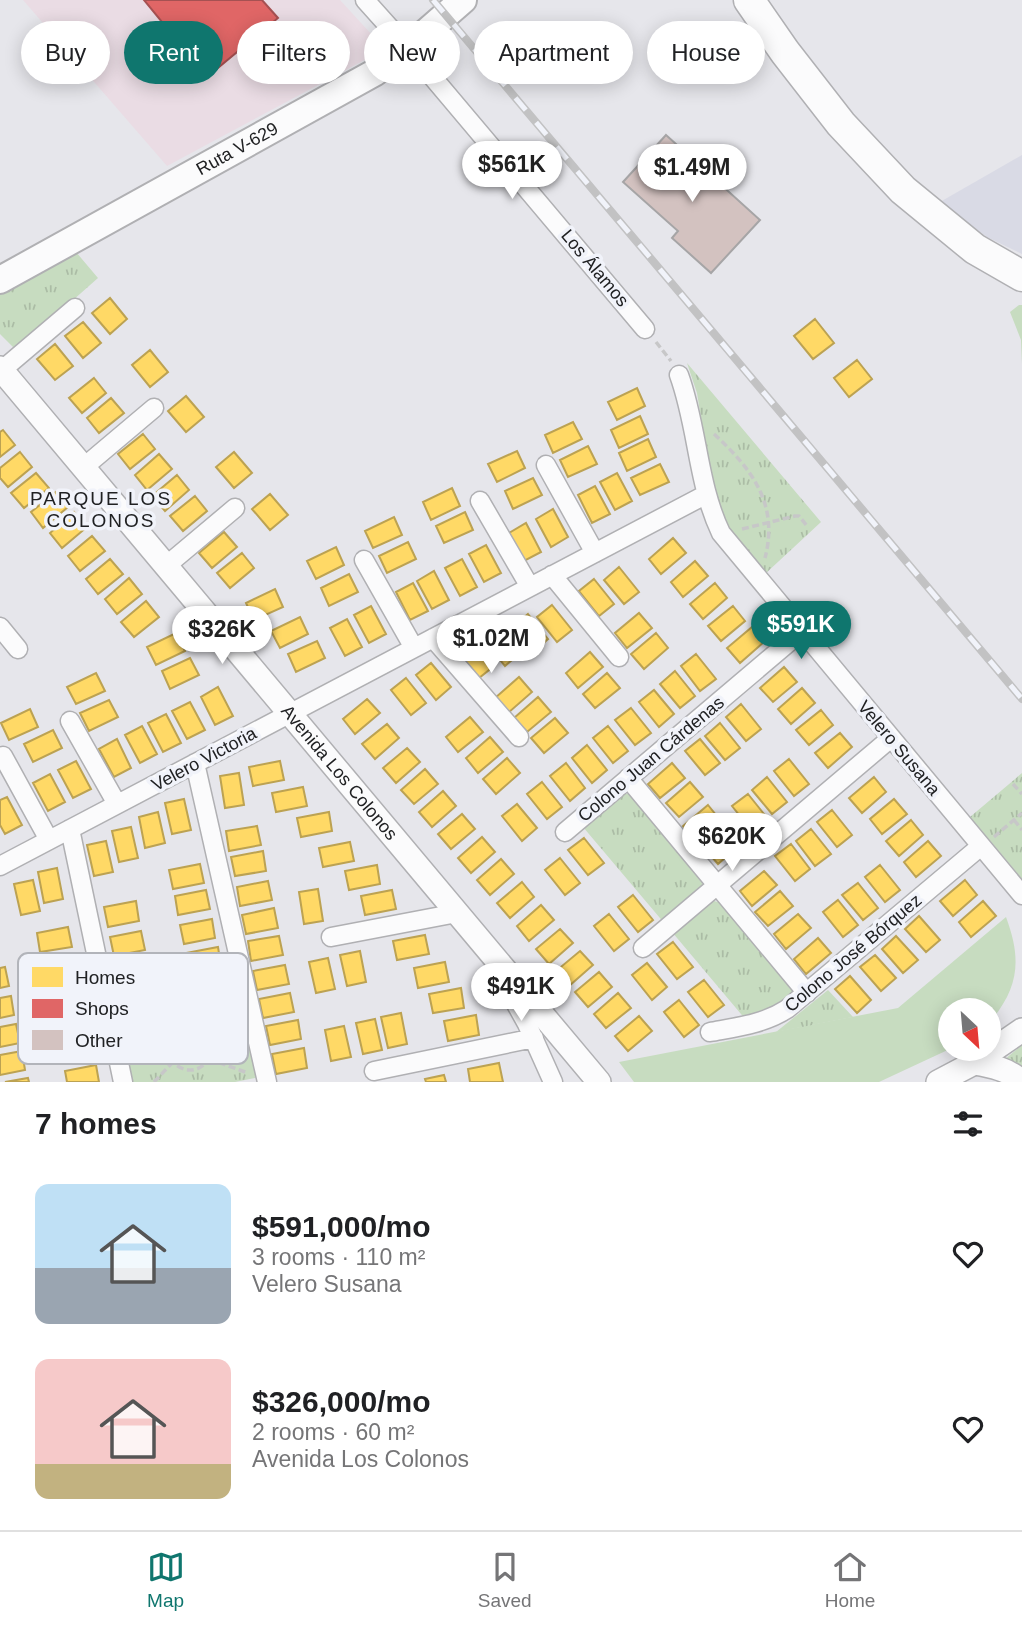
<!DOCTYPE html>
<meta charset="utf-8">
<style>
:root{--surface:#fff;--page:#f6f6f6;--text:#202124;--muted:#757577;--line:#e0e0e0;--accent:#0f766e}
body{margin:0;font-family:Arial,sans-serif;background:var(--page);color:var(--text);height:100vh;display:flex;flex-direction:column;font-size:26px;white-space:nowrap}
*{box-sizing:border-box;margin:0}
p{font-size:23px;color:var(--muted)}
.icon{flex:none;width:38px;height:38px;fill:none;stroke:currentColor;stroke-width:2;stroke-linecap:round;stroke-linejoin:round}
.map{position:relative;height:1082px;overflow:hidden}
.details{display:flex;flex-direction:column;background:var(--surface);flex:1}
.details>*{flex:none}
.hud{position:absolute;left:21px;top:21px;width:980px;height:63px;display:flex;gap:14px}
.needle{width:46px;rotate:154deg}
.tools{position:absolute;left:938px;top:998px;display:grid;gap:14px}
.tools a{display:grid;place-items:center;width:63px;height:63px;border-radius:50%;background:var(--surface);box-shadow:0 4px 18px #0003;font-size:35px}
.price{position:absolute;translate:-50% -60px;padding:0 16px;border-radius:24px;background:#fff;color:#222;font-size:23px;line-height:46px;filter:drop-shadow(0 2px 4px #0008)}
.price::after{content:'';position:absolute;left:50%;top:42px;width:21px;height:16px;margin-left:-10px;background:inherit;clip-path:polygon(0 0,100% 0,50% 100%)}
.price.on{background:var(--accent);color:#fff}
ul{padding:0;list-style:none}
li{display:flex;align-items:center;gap:21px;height:175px;padding:0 35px}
li span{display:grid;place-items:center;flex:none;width:196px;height:140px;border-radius:14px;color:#555}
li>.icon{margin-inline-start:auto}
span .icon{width:84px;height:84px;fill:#fffc;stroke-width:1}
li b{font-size:30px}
h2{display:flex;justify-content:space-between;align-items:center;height:84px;padding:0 35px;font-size:30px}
.pill{padding:0 24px;border-radius:32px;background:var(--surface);box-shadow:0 4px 18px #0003;font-size:24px;line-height:63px}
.pill.on{background:var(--accent);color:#fff}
.tabs{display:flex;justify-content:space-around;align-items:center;height:98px;border-top:2px solid var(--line);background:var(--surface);font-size:19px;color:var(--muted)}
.tabs a{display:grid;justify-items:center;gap:4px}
.tabs .on{color:var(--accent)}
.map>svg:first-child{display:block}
.commercial{fill:#eadce4}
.built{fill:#d9dae5}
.grass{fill:#c7dcc0}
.park{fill:url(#park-tufts)}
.homes{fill:#ffd966;stroke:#bca252;stroke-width:2}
.shops{fill:#e06666;stroke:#a65152;stroke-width:2}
.building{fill:#d3c2c0;stroke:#a6a5a6;stroke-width:2}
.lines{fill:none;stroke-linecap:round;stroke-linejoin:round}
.minor-casing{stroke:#b0b0b3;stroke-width:21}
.tertiary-casing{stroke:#b0b0b3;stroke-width:26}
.secondary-casing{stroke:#b0b0b3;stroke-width:30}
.primary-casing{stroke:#b0b0b3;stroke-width:33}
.path{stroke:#c7c7c8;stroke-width:3.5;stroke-dasharray:7 3.5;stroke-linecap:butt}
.minor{stroke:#fbfbfc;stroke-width:18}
.tertiary{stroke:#fbfbfc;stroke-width:23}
.secondary{stroke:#fbfbfc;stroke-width:26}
.primary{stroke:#fbfbfc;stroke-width:30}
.rail-casing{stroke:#c2c2c3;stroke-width:8}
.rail{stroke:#f1f3fa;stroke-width:5;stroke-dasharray:16;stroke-linecap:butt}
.labels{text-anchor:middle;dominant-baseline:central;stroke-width:7;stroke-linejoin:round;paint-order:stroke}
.street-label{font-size:18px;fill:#202123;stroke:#f1f3fa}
.neighbourhood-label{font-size:19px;letter-spacing:2px;fill:#202123;stroke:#f1f3fa}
.key{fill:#f1f3fa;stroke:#b2b4ba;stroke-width:2}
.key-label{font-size:19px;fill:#202123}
</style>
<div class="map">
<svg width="1022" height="1082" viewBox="0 0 1022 1082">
<defs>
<pattern id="park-tufts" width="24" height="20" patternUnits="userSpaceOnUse" patternTransform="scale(1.75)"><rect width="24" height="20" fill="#c7dcc0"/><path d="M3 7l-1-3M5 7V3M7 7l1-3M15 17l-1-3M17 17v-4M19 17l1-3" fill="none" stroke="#abbca5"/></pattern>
</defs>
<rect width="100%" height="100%" fill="#e6e6eb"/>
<path class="commercial" d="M23 0H340L385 49 167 166Z"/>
<path class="built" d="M1022 155V254L987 237 940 202Z"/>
<path class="grass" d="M1019 305H1022V364L1021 340 1010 312Z
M1006 917C1022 960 1019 988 989 1023V1010H950V1048H952L879 1082H634L619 1062 898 1008Z"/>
<path class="park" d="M76 252 98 278 20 347H13L0 334V290Z
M687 363 821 522 765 574 735 539 721 514 712 488 697 393Z
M1022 773V879L970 817Z
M623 794H632L703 879 702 892 665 924 583 827Z
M710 900 722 903 794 989 784 1004 746 1020 672 932Z
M828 990 853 1017 776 1032Z
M240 995 259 1077 235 1082H133L119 1023Z
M1022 1045V1072L1004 1060Z"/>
<path class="homes" d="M110 298 127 319 110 334 92 313Z
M815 319 834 343 813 359 794 336Z
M83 322 101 343 83 358 65 336Z
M55 344 73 366 55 380 37 359Z
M150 350 168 372 150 387 132 365Z
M857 360 872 379 849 397 834 378Z
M94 378 106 393 82 413 69 398Z
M637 388 645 406 617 420 608 402Z
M186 396 204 417 186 432 168 411Z
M111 398 124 413 99 433 87 418Z
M640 416 648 434 619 448 611 430Z
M573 422 582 439 553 453 545 435Z
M3 430 15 445 0 457V432Z
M143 434 155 449 130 469 118 454Z
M648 439 656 457 627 471 619 453Z
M588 446 597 464 568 477 560 460Z
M517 451 525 468 497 482 488 464Z
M20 452 32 467 8 487 0 478V468Z
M234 452 252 473 234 488 216 467Z
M159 454 172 469 147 490 135 475Z
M660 464 669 482 640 495 631 478Z
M36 473 49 488 24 508 11 493Z
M617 473 632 501 615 510 600 482Z
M177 475 189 490 165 511 152 496Z
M533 478 542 495 513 509 505 491Z
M595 486 610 514 592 523 578 495Z
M452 488 460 506 431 520 423 502Z
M56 492 68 507 43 528 31 512Z
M270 494 288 515 270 530 252 509Z
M195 496 207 511 183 531 170 516Z
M553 509 568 537 551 547 536 519Z
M74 512 87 527 62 548 50 533Z
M465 512 473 530 444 543 436 526Z
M394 517 402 535 373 548 365 531Z
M526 523 541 552 524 561 509 533Z
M224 532 237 547 212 568 199 553Z
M92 536 105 551 80 571 68 556Z
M673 538 686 553 661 574 649 559Z
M408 542 416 559 387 573 379 556Z
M486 545 501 573 484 582 469 554Z
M336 547 344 565 316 579 307 561Z
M242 553 254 568 230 588 217 573Z
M110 559 123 574 98 594 86 579Z
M462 559 477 587 460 596 445 568Z
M695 561 708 576 683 597 671 582Z
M619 567 639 592 624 604 604 580Z
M434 571 449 600 432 609 417 581Z
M349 574 358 592 329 606 321 588Z
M129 578 142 594 117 614 105 599Z
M594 579 614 604 599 616 579 591Z
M413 583 428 611 410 620 396 592Z
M715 583 727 598 703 619 690 604Z
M275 589 283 607 254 620 246 603Z
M146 601 159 617 134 637 121 622Z
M552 605 572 630 557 642 537 617Z
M371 606 386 634 369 643 354 615Z
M733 606 745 621 721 641 708 626Z
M639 613 652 628 627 648 615 633Z
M528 614 548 639 533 652 513 627Z
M300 617 308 634 280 648 271 631Z
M347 619 362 647 345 656 330 628Z
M752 627 764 642 740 663 727 648Z
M501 629 520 653 505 666 485 641Z
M176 633 185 651 156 665 147 647Z
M656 633 668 648 644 669 631 654Z
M317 641 325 658 296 672 288 654Z
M474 641 494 666 479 678 459 653Z
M590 652 603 667 578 688 566 673Z
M696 654 716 679 700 691 681 666Z
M190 658 199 675 170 689 162 671Z
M431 663 451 687 436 700 416 675Z
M784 667 797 682 773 702 760 688Z
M675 671 695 696 680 708 660 684Z
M96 673 105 691 76 704 67 687Z
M607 673 620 688 595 708 583 694Z
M519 677 532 692 508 713 495 698Z
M406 678 426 703 411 715 391 690Z
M218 687 233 716 215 725 201 697Z
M802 688 815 703 791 724 778 709Z
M654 690 674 714 659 727 639 702Z
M538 697 551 712 527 732 514 718Z
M367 699 380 713 355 734 343 719Z
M109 700 118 717 89 731 80 713Z
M190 702 205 730 187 739 172 711Z
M741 704 761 729 746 741 726 717Z
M631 708 651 733 635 745 615 720Z
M30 709 38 727 9 740 1 723Z
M821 710 833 725 809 745 796 730Z
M166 714 181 743 163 752 148 723Z
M470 717 483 732 458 752 446 737Z
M555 718 568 733 544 753 531 738Z
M720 723 740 748 725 760 705 736Z
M387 724 399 738 375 759 362 744Z
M142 726 157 754 140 763 125 735Z
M608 726 628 751 613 763 593 738Z
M53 730 62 748 33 762 24 744Z
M840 733 852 747 828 768 815 753Z
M490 737 503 752 478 773 466 758Z
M117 739 131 768 114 777 99 749Z
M700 739 720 763 705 775 685 751Z
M587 745 607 770 592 783 572 758Z
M407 748 420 762 396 783 383 768Z
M507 758 520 773 496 794 483 779Z
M789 759 809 784 794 796 774 771Z
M76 761 91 789 73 798 58 770Z
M280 761 284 780 253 786 249 767Z
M566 763 585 788 570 801 550 776Z
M672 763 685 778 660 798 648 784Z
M425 769 438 784 414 804 401 790Z
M239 773 244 805 225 808 220 776Z
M50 774 65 802 48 811 33 783Z
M767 777 787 802 772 814 752 790Z
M874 777 886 792 862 813 849 798Z
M542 782 562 807 547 819 527 794Z
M690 782 703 797 679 817 666 803Z
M303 787 307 806 276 812 272 793Z
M443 791 456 806 432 827 419 812Z
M748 794 768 819 752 831 732 806Z
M7 797 22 825 5 834 0 825V800Z
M184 799 191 830 172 834 165 803Z
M894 799 907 814 882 834 870 819Z
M517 804 537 828 522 841 502 816Z
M708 805 720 820 696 841 683 826Z
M832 810 852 835 837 847 817 822Z
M158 812 165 843 145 848 139 817Z
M329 812 332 831 301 837 297 818Z
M462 814 475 829 451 849 438 834Z
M911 820 923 835 899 856 886 841Z
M257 826 261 845 229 851 226 831Z
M131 827 138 858 119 862 112 831Z
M729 829 742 843 718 864 705 849Z
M811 829 831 854 815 866 796 841Z
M482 837 495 852 471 873 458 858Z
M584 838 604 863 588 875 568 850Z
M106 841 113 872 94 876 87 845Z
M928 841 941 856 916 877 904 862Z
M350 842 354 861 323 867 319 848Z
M791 844 810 869 795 881 775 856Z
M263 851 266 871 235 876 231 857Z
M560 858 580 883 565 895 545 870Z
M501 859 514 874 490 895 477 880Z
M200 864 204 883 173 889 169 870Z
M377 865 380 884 349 890 345 871Z
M880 865 900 890 885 902 865 877Z
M57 868 63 899 44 903 38 872Z
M764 871 777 885 752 906 740 891Z
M33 880 40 911 21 915 14 884Z
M965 880 977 895 953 916 940 901Z
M268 881 272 900 240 906 237 887Z
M522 882 534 897 510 918 497 903Z
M858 883 878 908 863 920 842 895Z
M318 889 323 921 304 924 299 892Z
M206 890 210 909 178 915 175 896Z
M392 890 396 909 365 915 361 896Z
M780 891 793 906 768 926 755 912Z
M633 895 653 920 638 932 618 907Z
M838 900 858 925 843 937 823 912Z
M136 901 139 921 108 927 104 907Z
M983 901 996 916 971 937 959 922Z
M541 905 554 920 529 941 517 926Z
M274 908 278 928 246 934 242 915Z
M609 914 629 939 614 951 594 926Z
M798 914 811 928 786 949 774 934Z
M919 916 940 940 926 952 905 929Z
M212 919 215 938 184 944 180 925Z
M68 927 72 947 40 952 37 933Z
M560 929 573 943 549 964 536 949Z
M141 931 145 950 114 956 110 937Z
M425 935 429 954 397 960 393 941Z
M279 936 283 955 251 961 248 941Z
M896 936 918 960 903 973 882 949Z
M818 938 831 953 806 974 794 959Z
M673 942 693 967 677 979 657 954Z
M218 947 221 966 190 972 186 953Z
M360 951 366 982 347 986 340 955Z
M580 951 593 965 569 986 556 971Z
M875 955 896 978 881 991 860 967Z
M328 958 335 989 316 993 309 962Z
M445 962 449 982 418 988 414 968Z
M647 963 667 987 652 1000 632 975Z
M285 965 289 984 257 990 253 971Z
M5 967 9 986 0 988V968Z
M599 972 612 987 588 1007 575 992Z
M850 976 871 1000 857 1013 835 989Z
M704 980 724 1005 708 1017 688 992Z
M461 988 464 1008 433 1013 429 994Z
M290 993 294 1012 263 1018 259 999Z
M618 993 631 1008 606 1028 594 1014Z
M11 996 14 1015 0 1018V998Z
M679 1000 699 1025 684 1037 664 1012Z
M401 1013 407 1044 388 1048 381 1017Z
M476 1015 479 1035 448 1041 444 1021Z
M639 1016 652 1031 628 1051 615 1036Z
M375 1019 382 1050 363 1054 356 1023Z
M298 1020 301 1039 270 1045 266 1026Z
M16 1024 20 1043 0 1047V1027Z
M344 1026 351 1057 331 1061 325 1030Z
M304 1048 307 1068 276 1074 272 1054Z
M22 1051 25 1070 0 1075V1055Z
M499 1063 503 1082H470L468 1069Z
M96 1065 99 1082H67L65 1071Z
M444 1075 446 1082H426L425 1079Z
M28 1078 29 1082H5Z"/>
<path class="shops" d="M144 0H262L278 18 207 77Z"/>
<path class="building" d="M666 135 760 220 711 273 672 238 678 231 623 182Z"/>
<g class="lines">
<g class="minor-casing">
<path id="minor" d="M365 0 408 48 645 329
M2 370 75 308
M679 375C698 427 697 483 721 533L1022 895
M546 465 595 553
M84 467 154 408
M480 501 530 587
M364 560 414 648
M166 566 235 508
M552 575 619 657
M0 627 18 649
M433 638 519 737
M70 721 117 804
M3 756 49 840
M195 763 267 1082
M628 778 807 993
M70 829 123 1082
M565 832 801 632
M0 866 705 495
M331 937 457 913
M643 948 891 738
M500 975 527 1024 553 1082
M710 1032C737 1027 764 1024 787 1009L981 846
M374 1071 534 1038"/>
</g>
<g class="tertiary-casing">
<g id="tertiary">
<path id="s1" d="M0 368 599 1082"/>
<path d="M974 1063C992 1066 1008 1069 1022 1082"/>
<path d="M938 1082 974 1063 1022 1030"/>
</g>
</g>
<g class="secondary-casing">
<g id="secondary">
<path id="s2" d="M0 280 374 73 408 48 463 0"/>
</g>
</g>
<g class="primary-casing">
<path id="primary" d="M749 0 785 52 841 124 903 190 975 249 1022 276"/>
</g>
<path class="path" d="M656 342 671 361
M714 434C752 469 779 504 765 558
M742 529 795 516H799L807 526
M1013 784 1022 794
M1014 820 1022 830
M994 837 1022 813
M129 1028 169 1044
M169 1049a21 21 0 1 1 42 0a21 21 0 1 1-42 0Z
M202 1032 231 1004
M209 1059 248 1073
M154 1082 173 1062"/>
<use href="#minor" class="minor"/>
<use href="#tertiary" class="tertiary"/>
<use href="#secondary" class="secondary"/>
<use href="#primary" class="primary"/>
<g class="rail-casing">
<path id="rail" d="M433 0 1022 699"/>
</g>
<use href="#rail" class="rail"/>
</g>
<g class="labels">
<g class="street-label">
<text stroke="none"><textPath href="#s2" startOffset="271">Ruta V-629</textPath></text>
<text transform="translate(595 268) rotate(50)">Los Álamos</text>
<text transform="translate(899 748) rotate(50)">Velero Susana</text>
<text transform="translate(204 759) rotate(-28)">Velero Victoria</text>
<text transform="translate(651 759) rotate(-40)">Colono Juan Cárdenas</text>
<text stroke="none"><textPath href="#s1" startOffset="528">Avenida Los Colonos</textPath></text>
<text transform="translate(853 953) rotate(-40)">Colono José Bórquez</text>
</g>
<g class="neighbourhood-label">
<text x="101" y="498">PARQUE LOS<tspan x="101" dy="22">COLONOS</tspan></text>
</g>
</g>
<rect x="18" y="953" width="230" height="111" rx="10" class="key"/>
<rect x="32" y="967" width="31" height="20" fill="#ffd966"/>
<rect x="32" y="999" width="31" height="19" fill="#e06666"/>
<rect x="32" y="1030" width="31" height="20" fill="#d3c2c0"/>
<g class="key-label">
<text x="75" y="984">Homes</text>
<text x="75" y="1015">Shops</text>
<text x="75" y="1047">Other</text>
</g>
</svg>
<div class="tools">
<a><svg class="needle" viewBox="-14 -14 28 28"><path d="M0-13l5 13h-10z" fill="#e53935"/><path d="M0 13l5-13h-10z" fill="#757577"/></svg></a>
</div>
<b class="price" style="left:512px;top:201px">$561K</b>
<b class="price" style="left:692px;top:204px">$1.49M</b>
<b class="price on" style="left:801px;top:661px">$591K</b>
<b class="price" style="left:222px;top:666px">$326K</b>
<b class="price" style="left:491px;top:675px">$1.02M</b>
<b class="price" style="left:732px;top:873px">$620K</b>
<b class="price" style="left:521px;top:1023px">$491K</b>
<div class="hud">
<a class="pill">Buy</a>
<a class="pill on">Rent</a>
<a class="pill">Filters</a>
<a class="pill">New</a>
<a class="pill">Apartment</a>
<a class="pill">House</a>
</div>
</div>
<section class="details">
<h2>7 homes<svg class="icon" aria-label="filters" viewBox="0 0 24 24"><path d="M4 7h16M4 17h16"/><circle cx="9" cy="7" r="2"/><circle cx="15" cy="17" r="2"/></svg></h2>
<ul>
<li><span style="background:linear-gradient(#bfe0f5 60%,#9aa5b1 0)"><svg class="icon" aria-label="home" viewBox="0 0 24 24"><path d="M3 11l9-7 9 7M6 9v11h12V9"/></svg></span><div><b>$591,000/mo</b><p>3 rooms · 110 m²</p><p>Velero Susana</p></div><svg class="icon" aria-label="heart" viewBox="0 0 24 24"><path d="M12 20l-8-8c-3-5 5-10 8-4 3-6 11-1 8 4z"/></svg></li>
<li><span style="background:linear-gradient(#f6c9c9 75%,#c2b280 0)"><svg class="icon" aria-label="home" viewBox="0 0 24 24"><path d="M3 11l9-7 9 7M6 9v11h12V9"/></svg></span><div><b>$326,000/mo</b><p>2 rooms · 60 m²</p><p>Avenida Los Colonos</p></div><svg class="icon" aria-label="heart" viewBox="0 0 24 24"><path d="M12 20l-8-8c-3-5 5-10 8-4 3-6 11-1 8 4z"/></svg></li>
</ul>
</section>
<nav class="tabs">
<a class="on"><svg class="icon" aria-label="map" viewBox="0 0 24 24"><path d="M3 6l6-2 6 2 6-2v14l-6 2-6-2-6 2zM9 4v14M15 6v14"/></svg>Map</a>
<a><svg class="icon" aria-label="saved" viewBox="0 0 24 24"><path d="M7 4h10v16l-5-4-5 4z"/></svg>Saved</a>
<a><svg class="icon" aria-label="home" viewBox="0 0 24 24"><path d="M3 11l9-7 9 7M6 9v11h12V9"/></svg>Home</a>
</nav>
